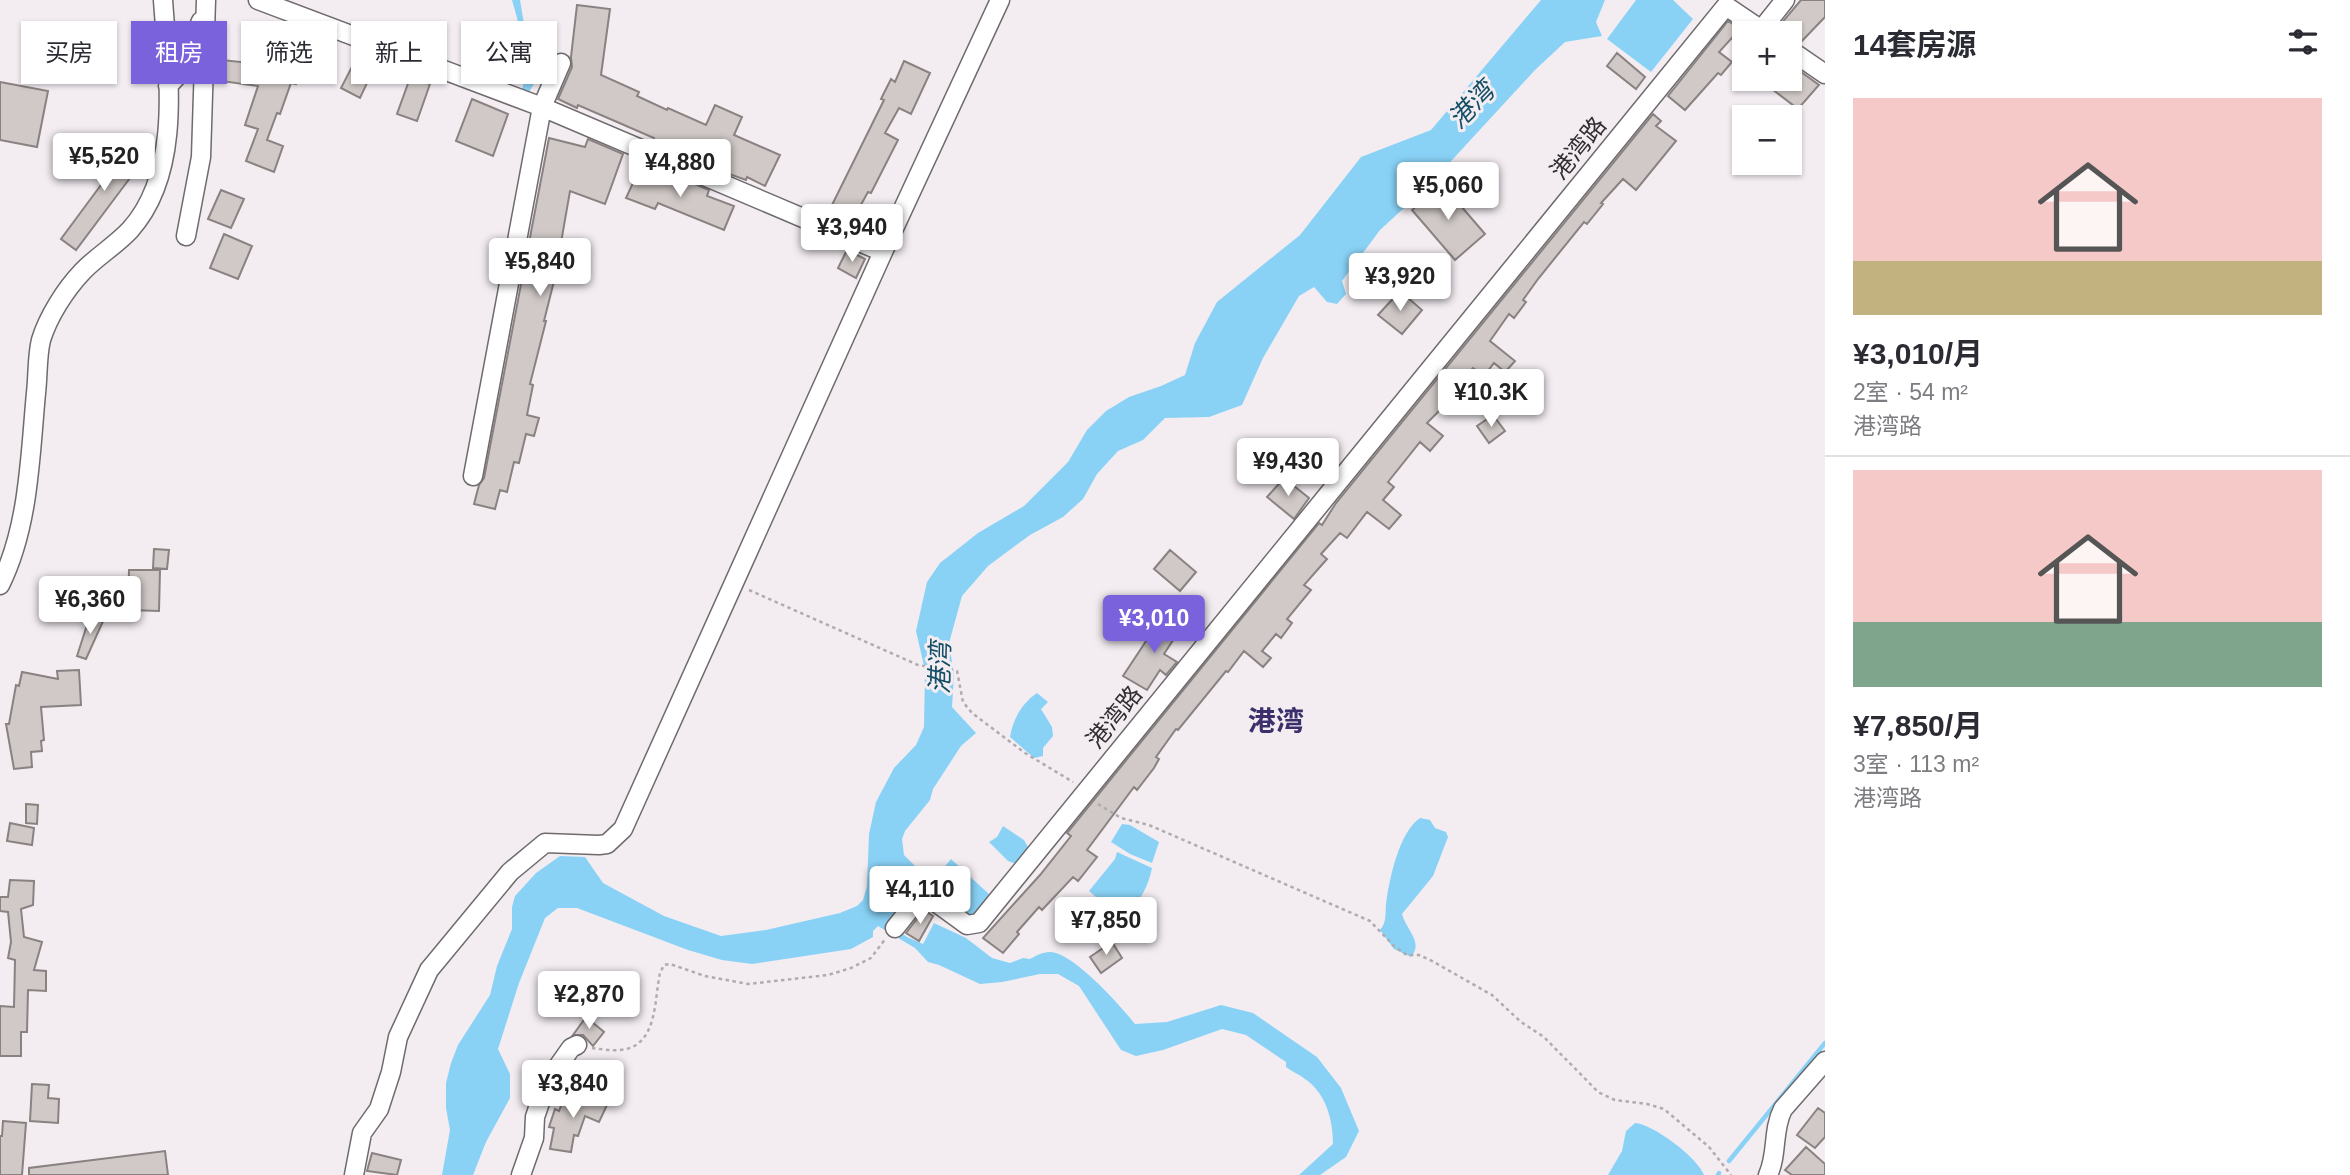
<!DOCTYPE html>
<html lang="zh">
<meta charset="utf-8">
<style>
:root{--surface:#fff;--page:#f7f7f7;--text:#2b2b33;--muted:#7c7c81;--line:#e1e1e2;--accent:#7b62dd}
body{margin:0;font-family:Helvetica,"Noto Sans SC",sans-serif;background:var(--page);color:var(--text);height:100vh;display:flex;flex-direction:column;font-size:26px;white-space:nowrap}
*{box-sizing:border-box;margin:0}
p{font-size:23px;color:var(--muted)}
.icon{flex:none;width:38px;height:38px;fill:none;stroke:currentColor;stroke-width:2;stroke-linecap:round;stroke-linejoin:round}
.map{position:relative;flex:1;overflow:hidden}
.drawer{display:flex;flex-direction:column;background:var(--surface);width:525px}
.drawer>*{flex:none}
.top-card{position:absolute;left:21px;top:21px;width:665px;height:63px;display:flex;gap:14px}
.fabs{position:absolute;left:1732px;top:21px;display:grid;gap:14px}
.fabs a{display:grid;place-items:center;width:70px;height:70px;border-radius:0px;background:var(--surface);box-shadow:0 2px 5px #0004;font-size:35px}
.price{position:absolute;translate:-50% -60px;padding:0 16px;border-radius:7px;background:#fff;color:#222;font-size:23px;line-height:46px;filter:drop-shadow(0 2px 4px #0008)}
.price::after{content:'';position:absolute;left:50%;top:42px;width:21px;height:16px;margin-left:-10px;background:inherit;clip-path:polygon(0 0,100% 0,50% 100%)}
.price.on{background:var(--accent);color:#fff}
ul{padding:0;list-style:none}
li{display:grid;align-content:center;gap:14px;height:371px;padding:0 28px}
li+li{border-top:2px solid var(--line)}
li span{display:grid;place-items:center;height:217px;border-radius:0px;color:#555}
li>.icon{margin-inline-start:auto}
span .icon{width:126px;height:126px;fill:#fffc;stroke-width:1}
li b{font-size:30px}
h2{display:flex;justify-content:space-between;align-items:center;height:84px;padding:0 28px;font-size:30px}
.chip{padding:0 24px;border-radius:0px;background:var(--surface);box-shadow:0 2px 5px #0004;font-size:24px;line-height:63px}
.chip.on{background:var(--accent);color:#fff}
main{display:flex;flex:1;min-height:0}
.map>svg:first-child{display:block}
.water{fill:#89d2f6}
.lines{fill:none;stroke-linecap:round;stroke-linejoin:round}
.stream{stroke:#89d2f6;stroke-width:4.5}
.building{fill:#d0c9c7;stroke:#898281;stroke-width:2}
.minor-casing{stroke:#6e6a6e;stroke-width:21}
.path{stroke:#b0abaf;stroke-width:2.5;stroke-dasharray:3.5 3.5;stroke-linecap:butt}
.minor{stroke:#fff;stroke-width:18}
.labels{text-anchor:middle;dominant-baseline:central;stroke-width:6;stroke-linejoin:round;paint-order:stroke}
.street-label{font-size:24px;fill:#302e30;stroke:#f3edf2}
.water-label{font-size:26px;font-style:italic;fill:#134e66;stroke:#f3edf2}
.quarter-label{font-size:28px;font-weight:bold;fill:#3b306b;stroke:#f3edf2}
</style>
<main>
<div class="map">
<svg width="1825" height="1175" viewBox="0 0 1825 1175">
<rect width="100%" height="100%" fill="#f3edf2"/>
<path class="water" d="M512 0H520L534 84 526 97 521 93C531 65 520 28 512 0Z
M1541 0H1605L1596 22 1602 36 1565 42 1535 70 1429 185 1380 230 1342 281 1346 294 1337 304 1327 302 1314 287 1299 296 1263 358 1242 405 1209 417 1165 418 1143 440 1118 451 1097 474 1083 499 1063 517 1030 535 988 566 962 596 949 643 954 675 952 707 976 733 961 746 933 789 930 800 905 831 902 839 904 855 921 872 920 882 914 887 895 928 907 937 923 944 934 923 966 938 992 958 1010 963 1023 958 1030 959C1038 955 1046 950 1056 953 1079 960 1119 1004 1135 1024L1167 1022 1221 1005 1253 1013 1317 1057 1341 1088 1359 1131 1346 1157 1320 1175H1299L1333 1144C1333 1120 1326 1093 1305 1079 1299 1074 1292 1072 1286 1067V1062L1246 1035 1222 1029 1163 1050 1136 1056 1121 1050 1079 986 1058 974H1040L1002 982 980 984 939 965 928 962 915 948 878 926 873 931V937L851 949 752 964 722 960 688 950 577 908H558L545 918 519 983 498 1049 510 1074V1098L486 1142 473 1175H442L450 1130 446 1108V1083L451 1063 458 1045 490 995 497 966 512 929V907L515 896 536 873 560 856 585 857 603 883 664 916 721 936 766 930 840 913 857 906 863 900 867 886 869 834 876 802 894 768 916 745 924 727 925 670 916 631 927 582 940 563 978 533 1024 506 1068 462 1087 430 1106 411 1129 397 1161 386 1185 375 1195 343 1217 302 1300 235 1361 157 1431 130Z
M1636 0H1673L1693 19 1651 72 1607 39Z
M1037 693 1048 702 1041 709 1052 727 1053 736 1043 748V756L1034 758 1010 737C1013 719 1022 703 1037 693Z
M1420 818 1430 820 1435 828 1446 832 1448 837 1433 876 1402 914C1406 930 1424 942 1411 957L1394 949 1380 930C1387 922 1385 914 1386 904 1389 880 1399 832 1420 818Z
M1122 824 1130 825 1159 842 1152 863 1130 854 1111 842Z
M1003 826 1024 840 1028 847 1016 864 1008 861 989 842 997 837Z
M1117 852 1152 868C1148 887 1141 900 1127 913L1109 908 1089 891 1115 859Z
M951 859 990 895 973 914 967 915 928 887Z
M1635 1123C1653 1124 1698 1158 1704 1175H1608L1622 1151 1626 1131Z"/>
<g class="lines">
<path class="stream" d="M1729 1161 1825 1043
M1718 1175 1719 1173"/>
</g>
<path class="building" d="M1801 0H1825V17L1800 43 1790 39V33L1779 26Z
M577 5 610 9 601 75 639 92 637 96 667 110 668 108 706 125 715 105 742 117 734 135 780 155 765 186 747 177 746 180 718 170 653 141 654 138 624 125 578 105 577 108 558 99 572 67 571 57Z
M1728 21 1740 29 1719 52 1732 62 1721 75 1718 73 1685 110 1668 96Z
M264 45 305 60 296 84 291 83 280 114 277 113 267 140 283 146 274 172 246 161 258 129 245 125 258 86 221 81 223 60 259 64Z
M1617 53 1645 77 1636 89 1607 66Z
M358 55 376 64 360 98 341 88Z
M904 61 930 73 911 114 899 108 885 133 898 140 871 193 868 192 857 212 863 215 857 225 829 211 884 100 881 99 891 79 895 82Z
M1790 64 1819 85 1798 109 1759 79H1790Z
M410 78 430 84 417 121 397 114Z
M0 82 48 91 37 147 0 140Z
M472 99 508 114 493 156 456 141Z
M1653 114 1661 121 1656 126 1676 141 1636 190 1623 179 1601 203 1603 204 1587 224 1584 222 1538 279 1523 300 1526 302 1514 318 1509 314 1490 341 1515 361 1505 372 1494 363 1484 376 1473 368 1448 395 1452 398 1427 423 1443 436 1430 451 1420 442 1388 482 1394 487 1383 500 1401 515 1389 529 1367 512 1347 538 1340 533 1321 554 1327 559 1304 585 1311 590 1287 619 1292 623 1281 638 1276 634 1262 651 1271 658 1263 667 1244 651 1228 672 1226 671 1178 730 1176 729 1156 757 1159 759 1154 768 1137 790 1134 787 1087 850 1097 857 1078 881 1073 877 1042 910 1039 907 1017 932 1019 934 1003 953 983 938 1040 875 1071 836 1067 833 1319 523 1322 525 1336 503Z
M118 135 136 137 133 174 76 250 61 239 115 166Z
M549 138 585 147 588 139 623 154 605 204 570 191 555 277 544 321H546L530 384 533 385 527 415 539 418 534 436 526 434 519 463 514 462 507 492 500 490 495 509 474 504 479 485 484 478Z
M639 170 678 184 681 178 709 190 707 196 734 206 724 230 658 203 655 209 626 198Z
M1442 184 1485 234 1455 260 1412 210Z
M221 190 244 199 231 228 208 219Z
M224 234 252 246 238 279 210 268Z
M847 250 865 259 856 278 838 268Z
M1400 291 1422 310 1402 334 1378 315Z
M1493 415 1505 431 1489 443 1477 426Z
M1284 478 1309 498 1294 519 1267 497Z
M154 549 169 550 167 569 153 568Z
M1170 550 1196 572 1180 591 1154 569Z
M129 570H160L159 611 128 610Z
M94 615 104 619 86 659 77 656 88 622 90 623Z
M1162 617 1181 628 1164 654 1177 662 1166 675 1160 670 1147 690 1123 676Z
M79 670 81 705 41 707 44 740 41 741 42 751 31 752 32 767 14 769 6 724H9L16 685 19 686 22 672 58 679 57 671Z
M26 804 38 805 37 824 26 823Z
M10 823 34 828 32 845 7 841Z
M10 880 34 881 33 905 21 909 24 937 42 942 34 970 46 971V991L28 990 27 1032H21V1056H0V1006L14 1007 15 960 8 958 11 942 8 912 0 911V897H8Z
M1094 905 1115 925 1106 935 1085 915Z
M924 910 933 916 919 941 906 933Z
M1112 942 1122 958 1101 973 1090 957Z
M586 1017 604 1032 593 1046 583 1035H573Z
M32 1084 49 1085 48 1098 59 1099 58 1123 30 1121Z
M566 1092 607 1105 599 1122 585 1116 578 1136 574 1135 571 1152 550 1149 554 1128 549 1127 555 1109 559 1111Z
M1818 1108 1825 1113V1137L1815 1148 1797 1135Z
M3 1121 26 1123 22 1175H0V1136H2Z
M1806 1147 1825 1164V1175H1792L1785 1170Z
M165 1151 168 1175H29V1168Z
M372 1153 401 1160 397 1175 367 1171Z"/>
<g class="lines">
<g class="minor-casing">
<path id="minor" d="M258 0 542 107 883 252
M1761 30 1785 0
M1790 50 1825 74
M168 86 181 72 201 21
M186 236 201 157 206 0
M473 476 542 107 561 63
M0 585C29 527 30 457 36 393 38 376 37 356 41 340 48 317 65 290 82 272 96 257 115 246 130 230 183 171 168 73 163 0
M895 928 923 893 967 925 979 923 1726 6 1766 33
M354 1175 362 1133 379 1109 391 1072 398 1037 429 970 510 872 545 843 599 845 607 844 623 829 883 252 1000 0
M521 1175 534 1138 535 1117 547 1082 571 1048 577 1045
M1768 1175C1778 1154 1772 1130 1783 1109L1825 1061"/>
</g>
<path class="path" d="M749 590 918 665 957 671 963 702 972 713 1025 753 1073 782
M1098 804 1121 818 1149 825 1370 921 1394 946 1407 955H1419L1432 961 1492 995 1521 1022 1544 1037 1598 1092 1615 1100 1647 1104 1664 1109 1709 1147 1731 1175
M592 1048C601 1049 611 1051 620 1050 658 1047 654 1000 660 973L664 965 670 964 705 976 748 984 828 975 851 968 871 958 886 938"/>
<use href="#minor" class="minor"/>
</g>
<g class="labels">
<g class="street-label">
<text transform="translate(1578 148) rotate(-51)">港湾路</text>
<text transform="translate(1114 717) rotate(-51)">港湾路</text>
</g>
<g class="water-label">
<text transform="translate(1471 105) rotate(-46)">港湾</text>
<text transform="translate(940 668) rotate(-89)">港湾</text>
</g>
<g class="quarter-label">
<text x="1276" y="721">港湾</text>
</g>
</g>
</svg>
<div class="fabs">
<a>+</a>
<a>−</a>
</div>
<b class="price" style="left:104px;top:193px">¥5,520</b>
<b class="price" style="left:680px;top:199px">¥4,880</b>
<b class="price" style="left:1448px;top:222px">¥5,060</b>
<b class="price" style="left:852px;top:264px">¥3,940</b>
<b class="price" style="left:540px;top:298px">¥5,840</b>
<b class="price" style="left:1400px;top:313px">¥3,920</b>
<b class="price" style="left:1491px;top:429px">¥10.3K</b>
<b class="price" style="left:1288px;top:498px">¥9,430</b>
<b class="price" style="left:90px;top:636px">¥6,360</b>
<b class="price on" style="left:1154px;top:655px">¥3,010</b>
<b class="price" style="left:920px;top:926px">¥4,110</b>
<b class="price" style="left:1106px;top:957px">¥7,850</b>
<b class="price" style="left:589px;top:1031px">¥2,870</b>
<b class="price" style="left:573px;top:1120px">¥3,840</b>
<div class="top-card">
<a class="chip">买房</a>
<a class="chip on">租房</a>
<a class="chip">筛选</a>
<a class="chip">新上</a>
<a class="chip">公寓</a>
</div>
</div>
<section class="drawer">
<h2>14套房源<svg class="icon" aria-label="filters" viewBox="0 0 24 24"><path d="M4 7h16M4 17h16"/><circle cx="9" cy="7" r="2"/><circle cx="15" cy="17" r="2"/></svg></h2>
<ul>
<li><span style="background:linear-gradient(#f6c9c9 75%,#c2b280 0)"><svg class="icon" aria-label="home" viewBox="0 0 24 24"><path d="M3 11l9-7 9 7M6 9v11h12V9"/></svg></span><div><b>¥3,010/月</b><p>2室 · 54 m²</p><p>港湾路</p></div></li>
<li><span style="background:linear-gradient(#f6c9c9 70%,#7fa58c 0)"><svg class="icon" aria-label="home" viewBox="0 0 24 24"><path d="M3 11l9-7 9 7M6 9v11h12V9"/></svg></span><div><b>¥7,850/月</b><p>3室 · 113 m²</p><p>港湾路</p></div></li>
</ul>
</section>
</main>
